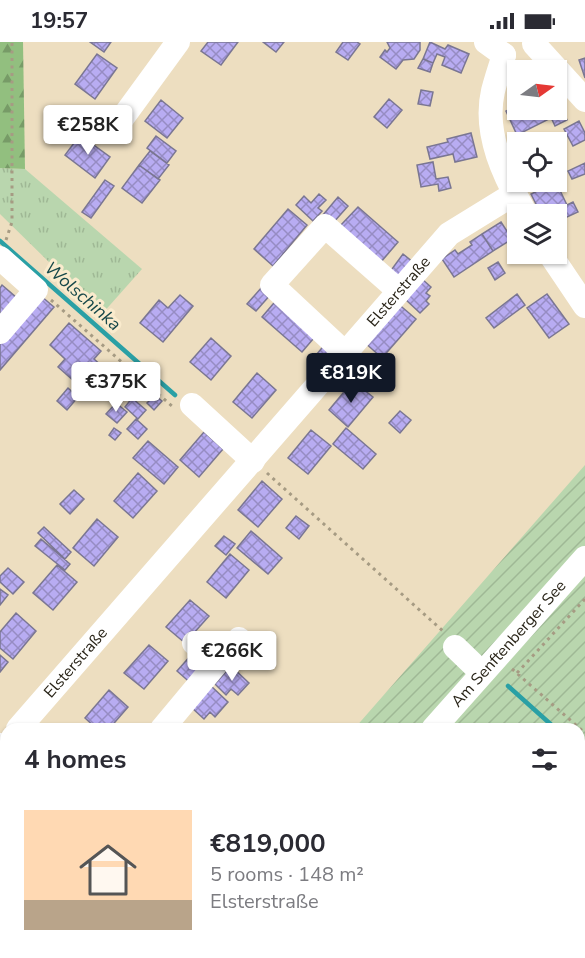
<!DOCTYPE html>
<meta charset="utf-8">
<style>
:root{--surface:#fff;--page:#f7f7f7;--text:#2b2b33;--muted:#7c7c81;--line:#e1e1e2;--accent:#111827}
body{margin:0;font-family:"Nunito Sans",sans-serif;background:var(--page);color:var(--text);height:100vh;display:flex;flex-direction:column;font-size:22px;white-space:nowrap}
*{box-sizing:border-box;margin:0}
p{font-size:20px;color:var(--muted)}
.icon{flex:none;width:33px;height:33px;fill:none;stroke:currentColor;stroke-width:2;stroke-linecap:round;stroke-linejoin:round}
.map{position:relative;flex:1;overflow:hidden}
.drawer{position:absolute;left:0px;top:681px;width:585px;height:236px;display:flex;flex-direction:column;background:var(--surface);border-radius:18px 18px 0 0;box-shadow:0 2px 4px #0004}
.drawer>*{flex:none}
.needle{width:39px;rotate:76deg}
.buttons{position:absolute;left:507px;top:18px;display:grid;gap:12px}
.buttons a{display:grid;place-items:center;width:60px;height:60px;border-radius:0px;background:var(--surface);box-shadow:0 2px 4px #0004;font-size:30px}
.price{position:absolute;translate:-50% -51px;padding:0 14px;border-radius:6px;background:#fff;color:#222;font-size:20px;line-height:39px;filter:drop-shadow(0 2px 3px #0008)}
.price::after{content:'';position:absolute;left:50%;top:36px;width:18px;height:14px;margin-left:-9px;background:inherit;clip-path:polygon(0 0,100% 0,50% 100%)}
.price.active{background:var(--accent);color:#fff}
ul{padding:0;list-style:none}
li{display:flex;align-items:center;gap:18px;height:150px;padding:0 24px}
li+li{border-top:2px solid var(--line)}
li span{display:grid;place-items:center;flex:none;width:168px;height:120px;border-radius:0px;color:#555}
li>.icon{margin-inline-start:auto}
span .icon{width:72px;height:72px;fill:#fffc;stroke-width:1}
li b{font-size:26px}
h2{display:flex;justify-content:space-between;align-items:center;height:72px;padding:0 24px;font-size:26px}
.status{display:flex;justify-content:space-between;align-items:center;height:42px;padding:0 30px;background:var(--surface);direction:ltr}
.status svg{height:16px;fill:currentColor}
.map>svg:first-child{display:block}
.grass{fill:url(#grass-tufts)}
.forest{fill:url(#forest-firs)}
.garden{fill:url(#garden-furrows)}
.lines{fill:none;stroke-linecap:round;stroke-linejoin:round}
.stream{stroke:#2aa0a5;stroke-width:4.5}
.building{fill:url(#building-cross-hatch);stroke:#7a7692;stroke-width:1.5}
.path{stroke:#a69b83;stroke-width:3;stroke-dasharray:3 4.5;stroke-linecap:butt}
.minor{stroke:#fff;stroke-width:24}
.labels{text-anchor:middle;dominant-baseline:central;stroke-width:6;stroke-linejoin:round;paint-order:stroke}
.street-label{font-size:16px;fill:#2a2519;stroke:#faebcd}
.water-label{font-size:18px;font-style:italic;fill:#17484a;stroke:#faebcd}
</style>
<div class="status"><b>19:57</b><svg viewBox="0 0 49 12"><path d="M0 12V9h3v3zM5 12V6h3v6zM10 12V3h3v9zM15 12V0h3v12zM26 1h20v11H26zM47 4h2v5h-2z"/></svg></div>
<div class="map">
<svg width="585" height="916" viewBox="0 0 585 916">
<defs>
<pattern id="grass-tufts" width="24" height="20" patternUnits="userSpaceOnUse" patternTransform="scale(1.5)"><rect width="24" height="20" fill="#b9d6ae"/><path d="M3 7l-1-3M5 7V3M7 7l1-3M15 17l-1-3M17 17v-4M19 17l1-3" fill="none" stroke="#9fb895"/></pattern>
<pattern id="forest-firs" width="22" height="20" patternUnits="userSpaceOnUse" patternTransform="scale(1.5)"><rect width="22" height="20" fill="#92bf7f"/><path d="M5 1l3.5 6h-7zM16 11l3.5 6h-7z" fill="#779b67"/></pattern>
<pattern id="garden-furrows" width="10" height="10" patternUnits="userSpaceOnUse" patternTransform="scale(1.5)"><rect width="10" height="10" fill="#b9d6ae"/><path d="M-1 1l2-2M0 10L10 0M9 11l2-2" fill="none" stroke="#9fb895"/></pattern>
<pattern id="building-cross-hatch" width="8" height="8" patternUnits="userSpaceOnUse" patternTransform="scale(1.5)"><rect width="8" height="8" fill="#b8acf2"/><path d="M0 0l8 8M0 8l8-8" fill="none" stroke="#968cc3"/></pattern>
</defs>
<rect width="100%" height="100%" fill="#eddec0"/>
<path class="grass" d="M0 126 25 127 142 227 102 272 0 172Z"/>
<path class="forest" d="M0 0H23L25 127 0 126Z"/>
<path class="garden" d="M585 423V916H150L155 910H579V687H354Z"/>
<g class="lines">
<path class="stream" d="M0 199 175 353
M508 644 556 687
M579 708 585 713"/>
</g>
<path class="building" d="M90 0H111L104 10Z
M208 0H238L221 23 201 9Z
M263 0H284L276 10Z
M343 0H357L360 2 348 18 336 10Z
M387 0H420V8L414 17 403 18 396 27 380 15 385 8 387 10 390 6Z
M430 0 445 7 448 3 469 12 461 31 442 23 445 15 437 12 433 21 423 17Z
M97 12 117 26 95 57 75 42Z
M585 16V36L579 18Z
M423 17 433 21 430 30 418 26Z
M421 48 433 50 430 64 418 62Z
M389 57 402 68 387 86 374 75Z
M161 58 183 76 167 96 145 79Z
M518 63V68H544L549 77 517 93 506 69Z
M561 65 567 78 555 84 549 71Z
M579 79 585 91V98L573 104 564 87Z
M471 91 477 115 455 120 453 112 430 117 427 105 448 100 447 97Z
M80 93 110 115 95 136 65 113Z
M156 94 176 109 167 121 147 106Z
M150 109 169 123 158 137 139 123Z
M433 120 436 137 448 135 451 146 439 149 438 142 421 145 417 123Z
M585 121V132L572 137 568 129Z
M139 123 160 138 142 161 122 146Z
M105 138 114 144 91 176 82 170Z
M556 140 567 163 573 160 578 170 556 180V172H541L531 152Z
M319 152 326 158 318 166 322 169 313 179 296 163 304 154 311 161Z
M338 155 348 164 333 181 323 173Z
M358 165 398 200 381 220 340 184Z
M288 167 307 183 273 224 254 207Z
M501 180 512 197 493 209 482 192Z
M482 192 493 209 454 235 442 217 455 208 458 212 472 203 470 200Z
M403 212 413 220 398 238 389 231Z
M498 220 505 231 495 238 488 226Z
M422 237 431 245 426 251 430 254 426 259 429 262 420 271 404 256Z
M2 243 16 255 0 273V246Z
M262 245 271 252 256 269 247 262Z
M517 252 525 263 494 286 486 276Z
M547 252 569 282 549 296 527 266Z
M180 253 193 264 163 300 140 281 159 258 168 266Z
M41 254 54 265 0 328V302Z
M279 255 319 290 302 310 262 275Z
M396 260 416 277 382 316 363 299Z
M69 281 101 309 94 317 103 325 86 345 76 336 74 339 58 325 65 317 50 303Z
M211 296 231 314 211 338 190 320Z
M326 301 335 309 321 326 312 318Z
M356 312 385 337 376 348 347 322Z
M257 331 276 348 252 376 233 360Z
M353 339 373 355 348 385 329 368Z
M68 346 78 355 67 368 57 359Z
M152 351 162 359 154 368 147 361 150 358 148 356Z
M132 356 146 368 138 377 125 365Z
M116 361 127 370 117 381 106 372Z
M400 369 411 378 400 391 389 381Z
M136 377 147 387 138 397 127 387Z
M114 386 121 391 115 398 109 393Z
M346 386 376 412 363 427 333 402Z
M311 388 331 404 308 432 288 416Z
M204 390 223 407 199 435 180 418Z
M148 399 178 425 164 442 133 416Z
M138 431 157 449 133 476 114 459Z
M262 439 282 457 258 485 238 468Z
M74 448 84 457 70 472 60 462Z
M296 474 309 484 299 497 286 486Z
M97 477 118 495 94 524 73 506Z
M44 485 71 510 65 517 38 491Z
M251 489 282 516 268 532 237 506Z
M224 494 235 502 226 513 215 504Z
M41 497 70 522 65 528 35 504Z
M230 512 249 528 226 556 207 540Z
M57 523 77 540 53 568 33 551Z
M8 526 24 540 13 552 0 540V534Z
M0 547 8 553 0 563Z
M190 558 209 574 185 601 166 585Z
M16 571 36 589 13 617 0 606V590Z
M149 603 168 619 144 647 124 631Z
M192 612 208 627 194 644 177 629Z
M0 613 8 620 0 630Z
M231 624 249 641 238 653 231 647 226 653 215 642Z
M211 644 228 660 215 675 210 670 204 677 191 665Z
M109 648 128 665 109 687H97L85 676Z
M6 842V864L0 858V848Z"/>
<g class="lines">
<path class="path" d="M6 198 12 180V0
M51 258 172 364
M267 431 443 589
M512 627 585 691
M517 631 585 557
M363 910 369 916"/>
<g class="minor">
<path d="M486 0 504 13"/>
<path d="M534 2 585 58"/>
<path d="M504 13C500 25 496 37 493 49 483 92 505 136 526 172"/>
<path d="M113 89 178 0"/>
<path d="M550 212 585 264"/>
<path d="M0 216 36 248 0 290"/>
<path d="M345 311 272 243 325 184 399 249"/>
<path d="M192 363 253 419"/>
<path d="M455 605 482 631"/>
<path d="M217 621 239 597"/>
<path id="s1" d="M18 687 449 192 514 152"/>
<path d="M162 687 217 621 194 601"/>
<path id="s2" d="M433 687 585 516"/>
<path d="M0 703H6L0 716"/>
<path d="M0 727 6 738"/>
<path d="M0 818 6 812"/>
<path d="M233 916 238 910"/>
</g>
</g>
<g class="labels">
<g class="street-label">
<text stroke="none"><textPath href="#s1" startOffset="580">Elsterstraße</textPath></text>
<text stroke="none"><textPath href="#s2" startOffset="114">Am Senftenberger See</textPath></text>
<text stroke="none"><textPath href="#s1" startOffset="88">Elsterstraße</textPath></text>
</g>
<g class="water-label">
<text transform="translate(83 254) rotate(41)">Wolschinka</text>
</g>
</g>
</svg>
<div class="buttons">
<a><svg class="needle" viewBox="-14 -14 28 28"><path d="M0-13l5 13h-10z" fill="#e53935"/><path d="M0 13l5-13h-10z" fill="#7c7c81"/></svg></a>
<a><svg class="icon" aria-label="locate" viewBox="0 0 24 24"><circle cx="12" cy="12" r="6"/><path d="M12 2v4M12 18v4M2 12h4M18 12h4"/></svg></a>
<a><svg class="icon" aria-label="layers" viewBox="0 0 24 24"><path d="M12 4l9 5-9 5-9-5zM3 14l9 5 9-5"/></svg></a>
</div>
<b class="price" style="left:88px;top:114px">€258K</b>
<b class="price active" style="left:351px;top:362px">€819K</b>
<b class="price" style="left:116px;top:371px">€375K</b>
<b class="price" style="left:232px;top:640px">€266K</b>
<section class="drawer">
<h2>4 homes<svg class="icon" aria-label="filters" viewBox="0 0 24 24"><path d="M4 7h16M4 17h16"/><circle cx="9" cy="7" r="2"/><circle cx="15" cy="17" r="2"/></svg></h2>
<ul>
<li><span style="background:linear-gradient(#ffd9b3 75%,#b9a48a 0)"><svg class="icon" aria-label="home" viewBox="0 0 24 24"><path d="M3 11l9-7 9 7M6 9v11h12V9"/></svg></span><div><b>€819,000</b><p>5 rooms · 148 m²</p><p>Elsterstraße</p></div></li>
</ul>
</section>
</div>
